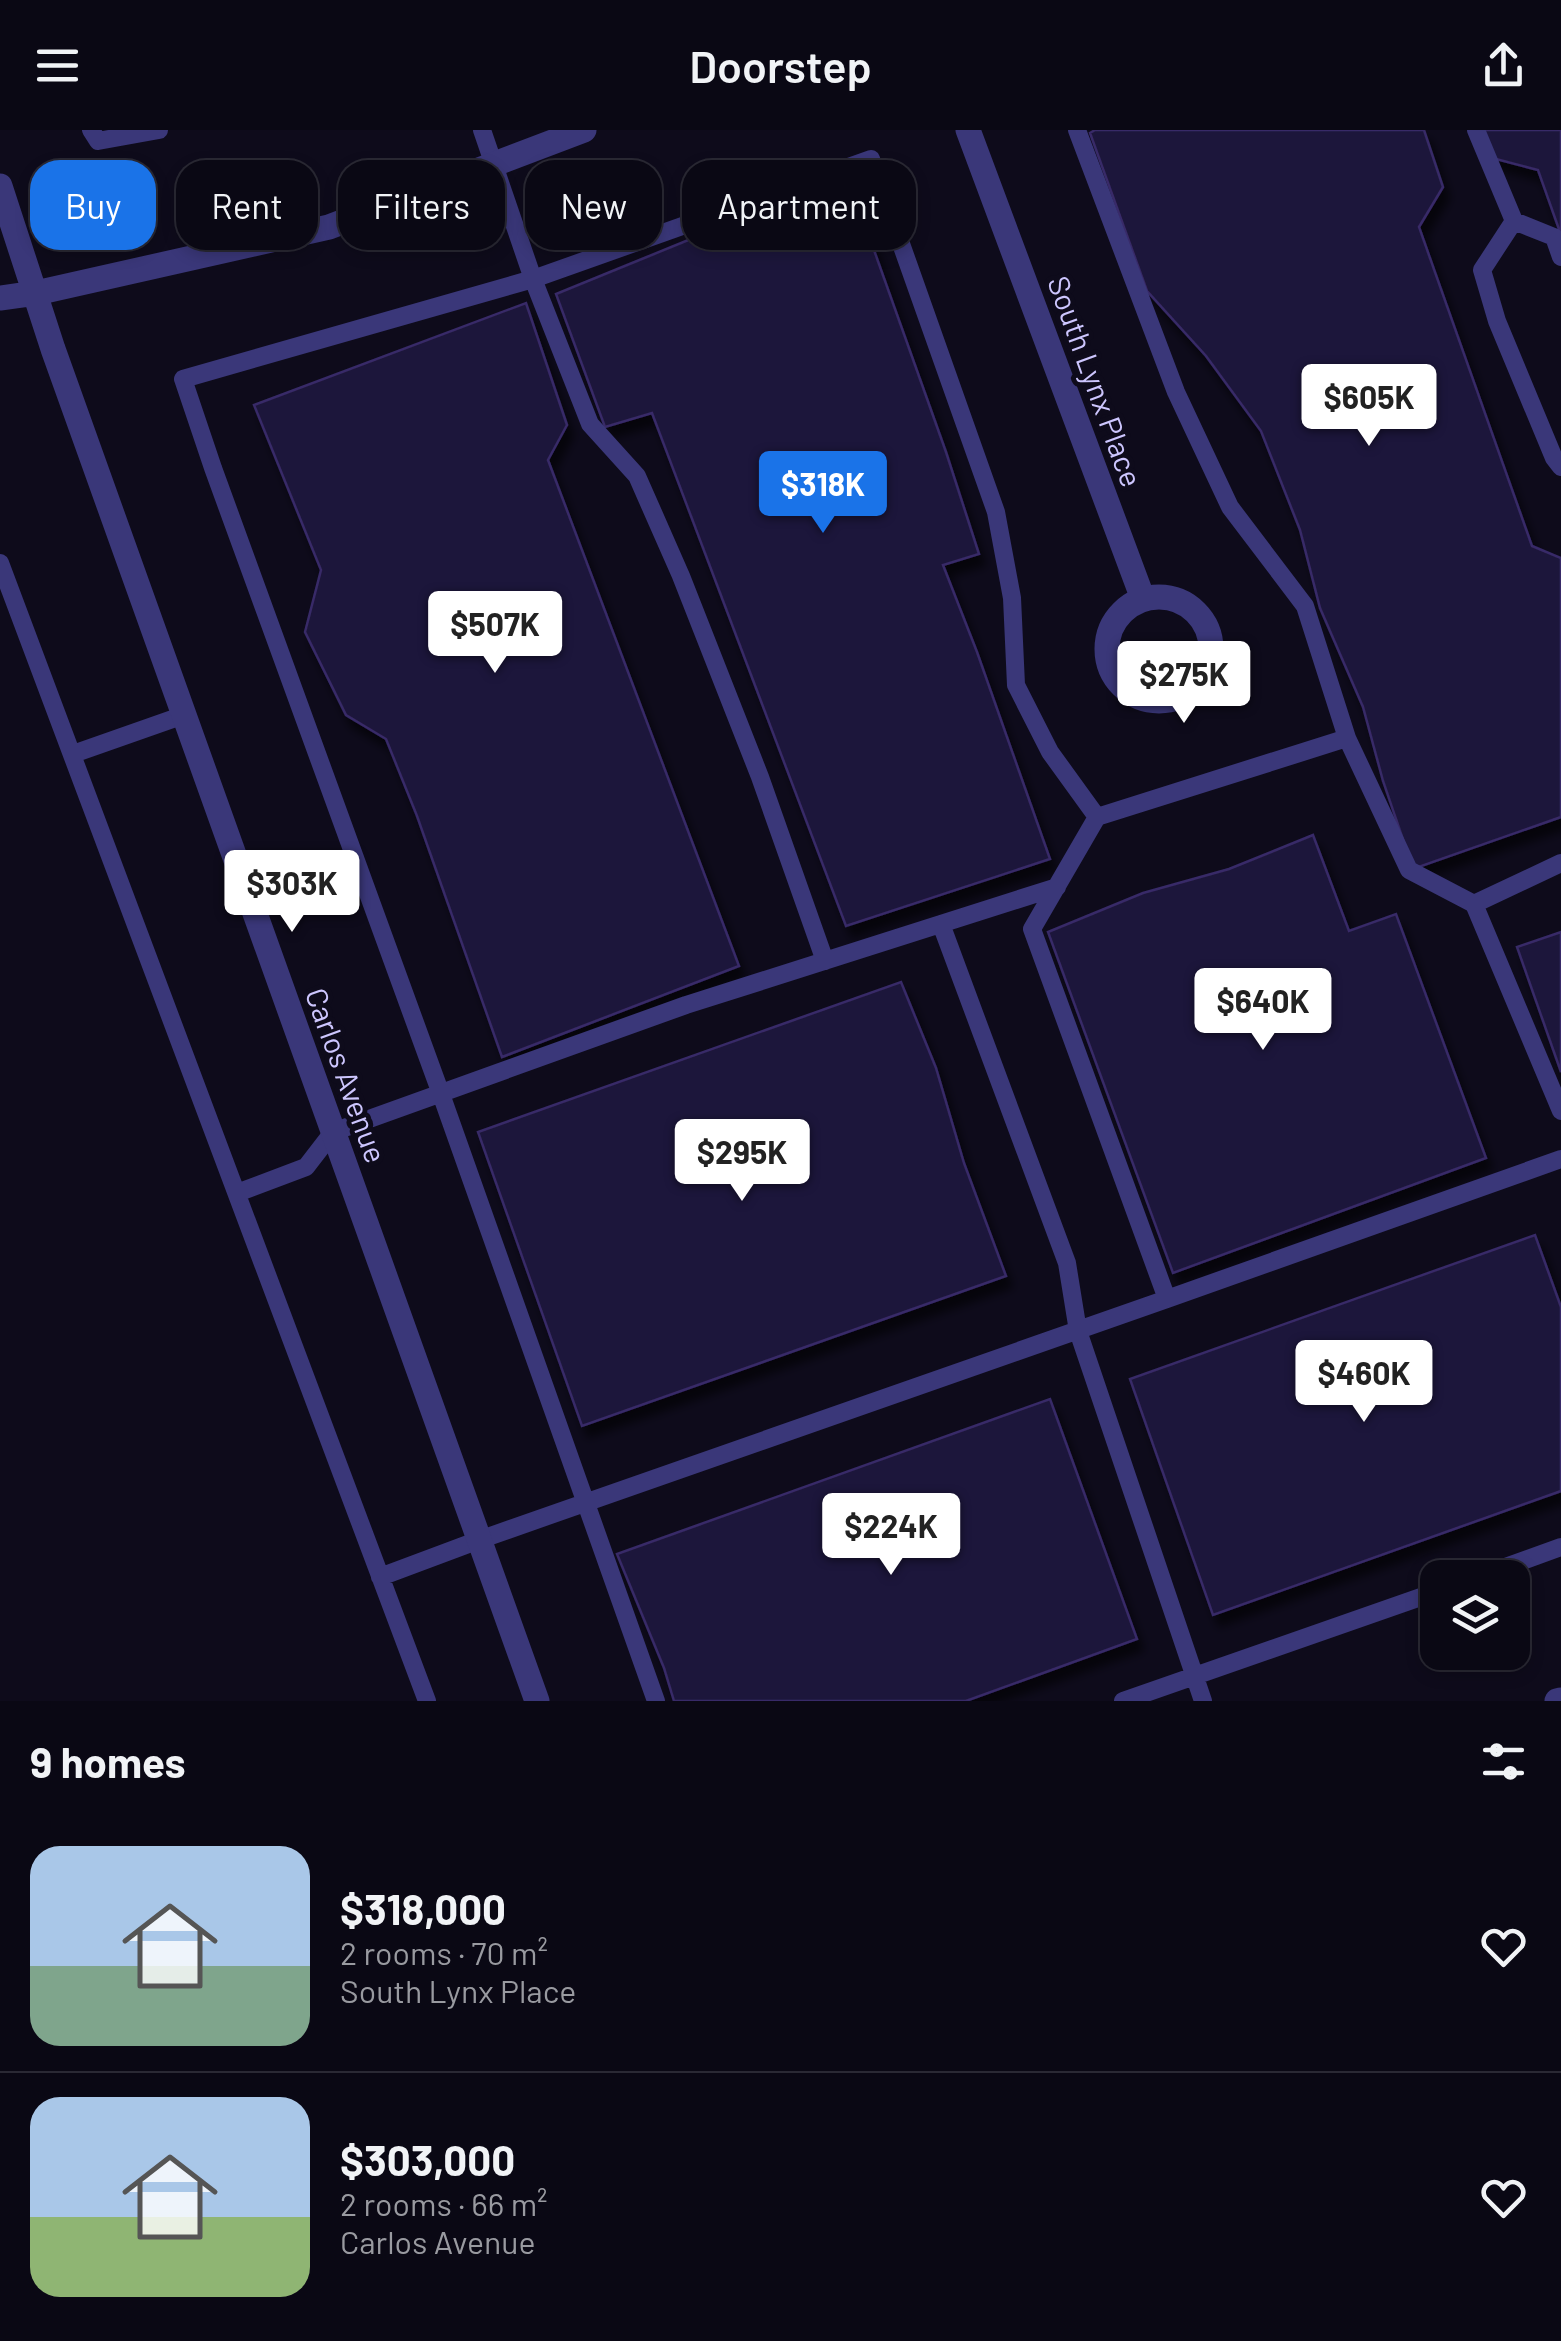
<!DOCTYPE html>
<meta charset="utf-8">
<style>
:root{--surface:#0a0814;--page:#181622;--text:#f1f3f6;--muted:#999aa0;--line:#2a2934;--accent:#1a73e8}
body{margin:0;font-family:Barlow,sans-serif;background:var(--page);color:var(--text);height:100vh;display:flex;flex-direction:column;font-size:38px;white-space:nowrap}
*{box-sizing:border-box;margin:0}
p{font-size:32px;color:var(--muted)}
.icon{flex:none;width:55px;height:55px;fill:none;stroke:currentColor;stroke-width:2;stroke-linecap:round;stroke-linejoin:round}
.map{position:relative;height:1571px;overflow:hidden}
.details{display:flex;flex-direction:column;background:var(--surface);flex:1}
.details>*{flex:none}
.banner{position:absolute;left:30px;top:30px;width:1000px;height:90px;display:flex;gap:20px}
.controls{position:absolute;left:1420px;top:1430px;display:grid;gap:20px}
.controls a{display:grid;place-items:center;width:110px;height:110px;border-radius:20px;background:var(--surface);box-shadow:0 5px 15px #0003,0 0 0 2px var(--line);font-size:50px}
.price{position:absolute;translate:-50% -85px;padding:0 22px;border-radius:10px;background:#fff;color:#222;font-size:32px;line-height:65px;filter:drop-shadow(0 2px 5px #0008)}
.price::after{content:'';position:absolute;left:50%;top:60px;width:30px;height:22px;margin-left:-15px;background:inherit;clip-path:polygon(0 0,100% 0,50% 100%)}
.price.active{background:var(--accent);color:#fff}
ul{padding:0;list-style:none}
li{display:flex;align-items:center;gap:30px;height:250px;padding:0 30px}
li+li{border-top:2px solid var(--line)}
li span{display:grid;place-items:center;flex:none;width:280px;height:200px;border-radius:30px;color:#555}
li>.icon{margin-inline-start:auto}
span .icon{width:120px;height:120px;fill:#fffc;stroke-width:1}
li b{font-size:42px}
h2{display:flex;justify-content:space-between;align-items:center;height:120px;padding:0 30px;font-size:42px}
.chip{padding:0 35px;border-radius:30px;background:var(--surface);box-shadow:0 5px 15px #0003,0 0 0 2px var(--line);font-size:35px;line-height:90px}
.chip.active{background:var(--accent);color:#fff}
header{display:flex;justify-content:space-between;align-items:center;height:130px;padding:0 30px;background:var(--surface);font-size:45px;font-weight:600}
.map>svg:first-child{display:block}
.building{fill:#1f173b;stroke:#372a67;stroke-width:2.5;filter:url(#shadow)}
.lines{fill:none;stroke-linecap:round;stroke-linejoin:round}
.service{stroke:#3a3779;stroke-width:18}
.minor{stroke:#3a3779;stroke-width:25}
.tertiary{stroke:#3a3779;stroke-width:25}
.labels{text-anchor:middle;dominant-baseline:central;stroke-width:10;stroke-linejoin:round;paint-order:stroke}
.street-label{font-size:30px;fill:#cdc6fe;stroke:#0e0b1b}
</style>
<header><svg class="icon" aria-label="menu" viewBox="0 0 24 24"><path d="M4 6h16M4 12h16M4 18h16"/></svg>Doorstep<svg class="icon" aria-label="share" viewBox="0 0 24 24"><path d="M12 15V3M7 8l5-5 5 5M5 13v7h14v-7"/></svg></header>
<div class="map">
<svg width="1561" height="1571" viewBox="0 0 1561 1571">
<defs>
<filter id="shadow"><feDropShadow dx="6" dy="11" stdDeviation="5" flood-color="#0009"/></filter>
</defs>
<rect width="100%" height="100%" fill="#0e0b1b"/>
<path class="building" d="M1095 0H1424L1443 57 1419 97 1532 416 1561 428V687L1413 739 1383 651 1363 577 1320 478 1300 400 1261 301 1206 226 1147 161 1090 3Z
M1480 0H1561V105L1538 40 1492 28Z
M849 50 946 322 979 424 943 435 977 522 1050 729 846 796 652 283 605 297 556 164 708 102Z
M526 173 567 295 548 330 739 836 502 927 417 686 386 609 346 585 305 502 321 440 254 275Z
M1313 705 1349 801 1396 784 1486 1028 1173 1143 1048 802 1143 763 1229 739Z
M1561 802V942L1517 817Z
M901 852 936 938 964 1033 1006 1146 582 1296 478 1002Z
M1535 1105 1561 1177V1361L1213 1485 1130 1249Z
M1050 1269 1137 1509 966 1571H674L664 1538 617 1424Z"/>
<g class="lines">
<path class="service" d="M91 0 98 11 159 0
M482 0 533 149 183 249 213 338 441 964 656 1571
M1476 0 1514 91 1554 107 1561 127
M1514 91 1482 140 1497 191 1554 328 1561 337
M0 433 427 1571
M1347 608 1409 740 1474 774
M73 624 184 585
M1561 733 1474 774 1561 981
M941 794 1067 1133 1078 1201 1203 1571
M825 831 760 647 681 446 637 346 590 294 533 149 871 29 996 382 1012 468 1016 555 1050 622 1097 687
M237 1063 306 1037 333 1002 686 875 1057 757
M1167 1169 1561 1029
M380 1447 479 1410 1167 1169 1032 799 1097 687 1347 608 1305 476 1230 377 1176 262 1077 0
M1475 1448 1561 1417
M1123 1571 1438 1461"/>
<path class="minor" d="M968 0 1143 469
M0 56 53 219 537 1571
M0 168 36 163 329 97 584 0
M1107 519a52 52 0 1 1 104 0a52 52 0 1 1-104 0Z"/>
<path class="tertiary" d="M1557 1571 1561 1570"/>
</g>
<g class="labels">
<g class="street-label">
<text transform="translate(1096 251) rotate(70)">South Lynx Place</text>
<text transform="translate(347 945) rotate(70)">Carlos Avenue</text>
</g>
</g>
</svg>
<div class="controls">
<a><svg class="icon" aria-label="layers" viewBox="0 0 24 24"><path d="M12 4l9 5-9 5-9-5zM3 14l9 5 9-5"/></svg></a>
</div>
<b class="price" style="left:1369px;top:319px">$605K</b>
<b class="price active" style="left:823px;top:406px">$318K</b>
<b class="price" style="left:495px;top:546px">$507K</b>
<b class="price" style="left:1184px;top:596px">$275K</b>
<b class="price" style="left:292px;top:805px">$303K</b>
<b class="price" style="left:1263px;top:923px">$640K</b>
<b class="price" style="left:742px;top:1074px">$295K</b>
<b class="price" style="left:1364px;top:1295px">$460K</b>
<b class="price" style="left:891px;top:1448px">$224K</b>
<div class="banner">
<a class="chip active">Buy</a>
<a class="chip">Rent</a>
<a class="chip">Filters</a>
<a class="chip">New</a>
<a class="chip">Apartment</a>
</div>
</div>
<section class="details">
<h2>9 homes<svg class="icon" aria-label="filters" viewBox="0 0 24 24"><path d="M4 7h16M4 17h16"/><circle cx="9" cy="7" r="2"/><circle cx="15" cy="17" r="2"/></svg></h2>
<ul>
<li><span style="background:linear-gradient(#a9c7e8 60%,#7fa58c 0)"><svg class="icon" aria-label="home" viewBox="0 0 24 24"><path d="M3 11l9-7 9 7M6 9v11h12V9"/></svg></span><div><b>$318,000</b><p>2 rooms · 70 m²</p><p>South Lynx Place</p></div><svg class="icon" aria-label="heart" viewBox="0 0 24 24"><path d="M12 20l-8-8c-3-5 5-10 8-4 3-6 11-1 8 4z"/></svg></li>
<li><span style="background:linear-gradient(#a9c7e8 60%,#8fb573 0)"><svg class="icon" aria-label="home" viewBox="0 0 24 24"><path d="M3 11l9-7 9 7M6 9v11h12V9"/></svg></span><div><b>$303,000</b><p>2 rooms · 66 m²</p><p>Carlos Avenue</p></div><svg class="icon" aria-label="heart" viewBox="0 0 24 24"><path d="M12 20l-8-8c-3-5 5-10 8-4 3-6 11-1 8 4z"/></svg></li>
</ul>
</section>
